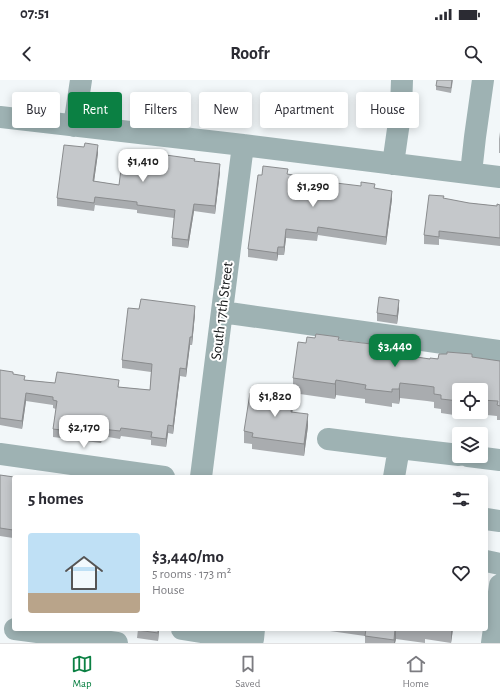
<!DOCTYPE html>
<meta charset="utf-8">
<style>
:root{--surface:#fff;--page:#f2f2f3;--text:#2b2b33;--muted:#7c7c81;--line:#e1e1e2;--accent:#0b8043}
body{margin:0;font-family:"Alegreya Sans",sans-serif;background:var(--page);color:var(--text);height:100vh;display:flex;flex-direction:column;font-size:15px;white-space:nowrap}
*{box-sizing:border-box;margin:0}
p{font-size:13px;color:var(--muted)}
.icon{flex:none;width:22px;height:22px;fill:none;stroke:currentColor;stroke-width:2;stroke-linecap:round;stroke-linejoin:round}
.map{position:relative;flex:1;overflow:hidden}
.panel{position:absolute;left:12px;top:395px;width:476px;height:156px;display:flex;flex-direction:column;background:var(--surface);border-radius:4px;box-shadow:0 2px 10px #0003}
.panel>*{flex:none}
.top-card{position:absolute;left:12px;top:12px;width:476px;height:36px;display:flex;gap:8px}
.controls{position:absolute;left:452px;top:303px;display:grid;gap:8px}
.controls a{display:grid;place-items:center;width:36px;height:36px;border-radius:4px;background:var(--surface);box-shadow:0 2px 10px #0003;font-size:20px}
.price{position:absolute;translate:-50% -34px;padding:0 9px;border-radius:8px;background:#fff;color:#222;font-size:13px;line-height:26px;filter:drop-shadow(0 1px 2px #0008)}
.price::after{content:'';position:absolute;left:50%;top:24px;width:12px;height:9px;margin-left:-6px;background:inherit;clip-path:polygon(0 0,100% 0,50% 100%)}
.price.active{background:var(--accent);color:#fff}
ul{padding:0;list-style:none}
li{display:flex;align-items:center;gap:12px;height:100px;padding:0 16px}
li span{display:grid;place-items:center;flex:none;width:112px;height:80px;border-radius:4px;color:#555}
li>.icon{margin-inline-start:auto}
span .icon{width:48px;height:48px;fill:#fffc;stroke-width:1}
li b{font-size:17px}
h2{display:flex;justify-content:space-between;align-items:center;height:48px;padding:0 16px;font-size:17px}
.chip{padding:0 14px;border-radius:4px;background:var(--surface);box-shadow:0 2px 10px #0003;font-size:14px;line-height:36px}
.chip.active{background:var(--accent);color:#fff}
.status{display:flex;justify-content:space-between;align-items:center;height:28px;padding:0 20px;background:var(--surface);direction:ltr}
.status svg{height:11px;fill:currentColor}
header{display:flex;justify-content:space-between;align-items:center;height:52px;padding:0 16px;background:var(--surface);font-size:18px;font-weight:700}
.tabs{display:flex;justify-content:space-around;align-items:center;height:56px;border-top:1px solid var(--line);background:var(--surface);font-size:11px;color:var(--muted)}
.tabs a{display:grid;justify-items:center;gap:2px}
.tabs .active{color:var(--accent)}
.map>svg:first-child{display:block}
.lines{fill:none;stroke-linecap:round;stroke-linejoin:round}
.minor{stroke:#9eb2b3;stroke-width:22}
.wall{fill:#a9acaf;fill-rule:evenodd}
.shaded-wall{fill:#8a8c8e}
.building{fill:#c5c8cb;stroke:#8a8c8e}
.labels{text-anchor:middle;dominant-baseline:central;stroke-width:4;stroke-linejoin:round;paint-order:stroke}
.street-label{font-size:15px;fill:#141617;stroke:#fff}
</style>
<div class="status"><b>07:51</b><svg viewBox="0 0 49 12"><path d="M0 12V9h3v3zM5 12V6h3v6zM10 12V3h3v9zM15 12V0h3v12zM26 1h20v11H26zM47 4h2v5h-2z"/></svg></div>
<header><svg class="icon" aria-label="back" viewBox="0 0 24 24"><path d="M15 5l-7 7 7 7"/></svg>Roofr<svg class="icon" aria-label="search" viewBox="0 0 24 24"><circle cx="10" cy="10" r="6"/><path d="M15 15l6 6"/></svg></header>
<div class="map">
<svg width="500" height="563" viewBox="0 0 500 563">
<rect width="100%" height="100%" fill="#f2f7f9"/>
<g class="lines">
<path class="minor" d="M0 37 243 65 500 97
M74 46 81 0
M393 84 401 28 402 0
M471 93 475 57 483 0
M222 232 500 271
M328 359 399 368
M0 374 164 397
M468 376 500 380
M201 397 243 65
M394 397 399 368 459 375
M486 439 500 441
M486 481 500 484
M15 549 117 563
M182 549 221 555 253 559 254 549
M492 563 500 505"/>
</g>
<path class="wall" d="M453 0 451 13 436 10V6Z
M500 52V73H499V59Z
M98 73 94 101 119 105 195 81 220 92 215 134 194 131 188 168 172 166V158L174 138 137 133V130L95 125 94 131 57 126V118Z
M288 94 293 97 311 100 392 119 386 165 318 155 317 161 286 158 284 175H278L277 181 248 177V169Z
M444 119 469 123 497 126 500 125V166L439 159V165L424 164V155Z
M399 228 397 244 377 241V233Z
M195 234 192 265H190L186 297 180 296 173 354 168 353 166 367 151 365V360L121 356 120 359 102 356 101 363 53 357V349L56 329 53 328V325L26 321 22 349 0 345V290L13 294 25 300 55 303 119 307 150 310 151 292 122 288V280Z
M339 260 397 269 404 275 430 279 472 277 500 281V340H497V336L467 333V337L441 333V329L434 328V322L427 321 400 318 399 324 392 323V327L365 323V319L336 315 335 319 293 313V298L306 263ZM459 310H481V332H459Z
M293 327 292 332 308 346 304 376 252 369V364L244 363V351Z
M0 395 14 397V462H13V458L0 456Z
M138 549H159L158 561 137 558Z
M330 549H453L451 563 425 559V563L396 559 395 563H365V556L330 551Z"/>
<path class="shaded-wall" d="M98 65V73L93 109V101Z
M220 84V92L215 134V126Z
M392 111V119L386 165V157Z
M194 124V131L188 168V160Z
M286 149V158L284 175V167Z
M278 167V175L277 181V173Z
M399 220V228L397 244V236Z
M195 226V234L192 265V257Z
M190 257V265L186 297V289Z
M180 288V296L173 354V346Z
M336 300V315L335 319V304Z
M400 303V318L399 324V309Z
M26 313V321L22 349V341Z
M293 315V327L291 343V332Z
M308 334V346L304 376V364Z
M168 345V353L166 367V359Z
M102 349V356L101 363V355Z
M158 549H159L158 561Z
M395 549H396V559L395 563H394Z
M451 549H453L451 563Z"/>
<path class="building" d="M437 0H452L451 8 436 6Z
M85 63 98 65 93 101 119 105 123 73 143 75 144 72 195 79 194 81 220 84 215 126 194 124 188 160 172 158 175 130 137 125V122L95 117 94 123 57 118 64 65 84 67Z
M263 86 288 89 287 94 293 95V97L311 99V100L361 106V102L375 104 374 108 392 111 386 157 318 147 317 153 286 149 284 167H278L277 173 248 169 258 95H262Z
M429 115 444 116 443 118 469 123 497 126V124L500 125V158L439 151V157L424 155Z
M379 217 399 220 397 236 377 233Z
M141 219 195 226 192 257H190L186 289 180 288 173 346 168 345 166 359 151 357 152 352 121 348 120 351 102 349 101 355 53 349 57 321 53 320V317L26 313 22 341 0 338V290L13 292V294L25 296 24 300 55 303 57 292 119 300 118 307 150 310 152 284 122 280 128 228 139 229Z
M316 254 339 257 338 260 371 264V262L397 265 396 268 404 270 403 275 430 279V278L438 279 439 274H447V272L472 274V277L500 281V326L497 325 498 321 481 320V310H459V321L441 319V315L434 314V307L427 306 400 303 399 309H392V312L365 309 366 305 336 300 335 304 293 298 298 262 306 263 307 257 315 258Z
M258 311 293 315 291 332 308 334 304 364 252 357 253 353 244 351 250 313 257 314Z
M0 395 14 397V454H13V450L0 448Z
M138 549H158V553L137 550Z
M366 549H395L394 560 365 556Z"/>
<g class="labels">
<g class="street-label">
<text transform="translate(222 231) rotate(-83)">South 17th Street</text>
</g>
</g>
</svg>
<div class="controls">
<a><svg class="icon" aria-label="locate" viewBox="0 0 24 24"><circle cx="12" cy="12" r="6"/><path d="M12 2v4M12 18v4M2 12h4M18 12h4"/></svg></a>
<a><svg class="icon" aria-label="layers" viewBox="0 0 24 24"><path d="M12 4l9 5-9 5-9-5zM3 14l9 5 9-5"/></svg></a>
</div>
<b class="price" style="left:143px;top:103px">$1,410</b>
<b class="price" style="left:313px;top:128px">$1,290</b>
<b class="price active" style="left:395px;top:288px">$3,440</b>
<b class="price" style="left:275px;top:338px">$1,820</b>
<b class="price" style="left:84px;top:369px">$2,170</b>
<div class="top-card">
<a class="chip">Buy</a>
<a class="chip active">Rent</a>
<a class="chip">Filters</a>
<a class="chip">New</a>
<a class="chip">Apartment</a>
<a class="chip">House</a>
</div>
<section class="panel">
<h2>5 homes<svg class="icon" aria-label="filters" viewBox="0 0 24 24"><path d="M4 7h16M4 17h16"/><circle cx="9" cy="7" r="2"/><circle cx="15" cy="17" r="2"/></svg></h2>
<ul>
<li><span style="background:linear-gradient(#bfe0f5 75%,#b9a48a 0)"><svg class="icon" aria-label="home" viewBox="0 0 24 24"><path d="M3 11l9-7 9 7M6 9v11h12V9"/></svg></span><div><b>$3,440/mo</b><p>5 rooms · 173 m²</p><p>House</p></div><svg class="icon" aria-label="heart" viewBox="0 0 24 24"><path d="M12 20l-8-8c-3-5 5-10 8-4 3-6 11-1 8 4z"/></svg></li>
</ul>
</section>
</div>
<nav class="tabs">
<a class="active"><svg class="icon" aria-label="map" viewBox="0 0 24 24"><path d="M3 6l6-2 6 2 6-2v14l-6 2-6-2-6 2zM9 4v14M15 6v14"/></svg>Map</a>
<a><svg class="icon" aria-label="saved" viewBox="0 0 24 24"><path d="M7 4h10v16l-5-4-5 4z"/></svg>Saved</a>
<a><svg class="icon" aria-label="home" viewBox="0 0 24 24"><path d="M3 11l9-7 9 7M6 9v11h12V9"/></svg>Home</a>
</nav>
